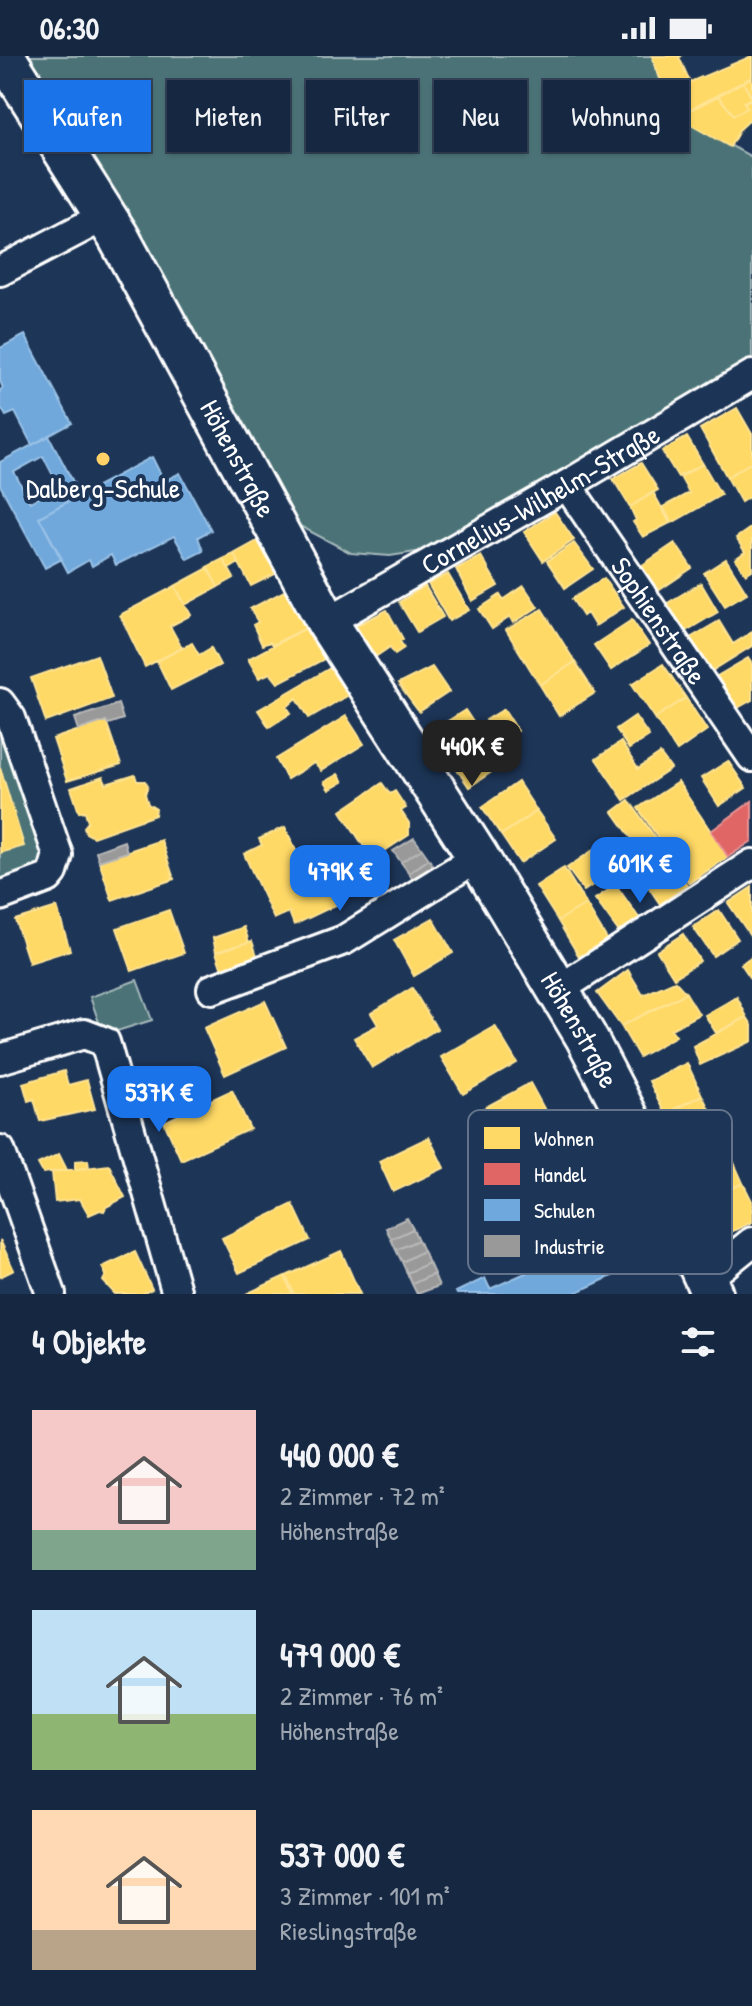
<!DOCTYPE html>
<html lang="de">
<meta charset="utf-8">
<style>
:root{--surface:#162841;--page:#1f3048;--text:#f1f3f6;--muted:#9ea6b1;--line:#35445a;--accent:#1a73e8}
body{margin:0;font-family:"Patrick Hand",sans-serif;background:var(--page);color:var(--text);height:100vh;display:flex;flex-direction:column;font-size:30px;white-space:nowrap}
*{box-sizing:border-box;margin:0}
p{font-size:26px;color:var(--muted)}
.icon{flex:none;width:44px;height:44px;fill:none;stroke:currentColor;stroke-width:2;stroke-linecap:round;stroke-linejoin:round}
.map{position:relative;height:1238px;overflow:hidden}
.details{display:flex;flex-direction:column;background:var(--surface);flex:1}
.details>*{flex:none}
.hud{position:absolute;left:24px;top:24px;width:704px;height:72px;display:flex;gap:16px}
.price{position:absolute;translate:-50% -68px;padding:0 18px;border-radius:16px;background:var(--accent);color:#fff;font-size:26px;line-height:52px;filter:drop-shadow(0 2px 4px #0008)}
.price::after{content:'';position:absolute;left:50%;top:48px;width:24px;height:18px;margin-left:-12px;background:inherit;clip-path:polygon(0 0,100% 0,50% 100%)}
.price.active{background:#222;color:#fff}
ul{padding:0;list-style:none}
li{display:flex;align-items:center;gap:24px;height:200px;padding:0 32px}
li span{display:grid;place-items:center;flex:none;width:224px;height:160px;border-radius:0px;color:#555}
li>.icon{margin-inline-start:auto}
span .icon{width:96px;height:96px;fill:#fffc;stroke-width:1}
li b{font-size:34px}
h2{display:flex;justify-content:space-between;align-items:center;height:96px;padding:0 32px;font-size:34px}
.pill{padding:0 28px;border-radius:0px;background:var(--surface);box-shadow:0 2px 6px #0004,0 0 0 2px var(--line);font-size:28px;line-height:72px}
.pill.active{background:var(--accent);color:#fff}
.status{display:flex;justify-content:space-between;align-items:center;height:56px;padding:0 40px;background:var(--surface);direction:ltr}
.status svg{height:22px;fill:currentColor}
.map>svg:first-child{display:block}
.green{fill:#4c7377;stroke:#a6b9bb;stroke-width:2}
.homes{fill:#ffd966;stroke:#ffe494;stroke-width:2}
.shops{fill:#e06666;stroke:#e99494;stroke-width:2}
.schools{fill:#6fa8dc;stroke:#9ac2e6;stroke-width:2;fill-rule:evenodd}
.industry{fill:#999;stroke:#b8b8b8;stroke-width:2}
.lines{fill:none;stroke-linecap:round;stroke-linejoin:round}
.street-casing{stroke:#fff;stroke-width:34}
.secondary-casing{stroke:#fff;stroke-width:46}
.street{stroke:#1d3557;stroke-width:28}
.secondary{stroke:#1d3557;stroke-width:40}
.poi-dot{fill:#ffd166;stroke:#1d3557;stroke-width:3}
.labels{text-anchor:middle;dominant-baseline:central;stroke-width:8;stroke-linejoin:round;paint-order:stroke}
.street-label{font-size:28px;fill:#fff;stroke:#1d3557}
.poi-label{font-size:28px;fill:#fff;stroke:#1d3557}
.key{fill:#1d3557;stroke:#617289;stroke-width:2}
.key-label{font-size:22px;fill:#fff}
</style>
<div class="status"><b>06:30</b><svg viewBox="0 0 49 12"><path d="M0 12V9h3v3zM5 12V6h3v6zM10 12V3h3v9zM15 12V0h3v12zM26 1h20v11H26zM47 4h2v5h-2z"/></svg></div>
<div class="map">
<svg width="752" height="1238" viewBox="0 0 752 1238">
<rect width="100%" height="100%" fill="#1d3557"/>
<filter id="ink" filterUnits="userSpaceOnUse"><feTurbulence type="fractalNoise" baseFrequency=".0125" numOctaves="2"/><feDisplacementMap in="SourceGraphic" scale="16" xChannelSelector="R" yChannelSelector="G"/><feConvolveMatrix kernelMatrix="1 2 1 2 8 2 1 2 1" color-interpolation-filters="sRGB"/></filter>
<g filter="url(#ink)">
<path class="green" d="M22 0H652L663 31 657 38 663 47 669 44 685 65 752 101V303L564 416 422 495 390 500 351 497 296 468Z
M0 667 43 801 39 811 0 828Z
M137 924 152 964 114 976 100 969 90 941Z"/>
<path class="homes" d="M652 0H682L679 1 690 26 752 0V21L680 59 669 44 663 48 657 38 663 31Z
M752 21V43L743 26Z
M743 26 752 42 744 46 747 52 734 59 718 40Z
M718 40 734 59 747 52 744 46 752 43V62L740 73 730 91 684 65 680 59Z
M737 352 752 378V406L727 421 700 373Z
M687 381 703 408 678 421 662 395Z
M752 406V439L741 446 727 421Z
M641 407 658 434 630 451 613 423Z
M703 408 721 439 672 467 663 451 689 437 680 421Z
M653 436 670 467 643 481 633 466 636 464 630 451Z
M555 456 574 484 543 505 524 476Z
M752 471V514L746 518 735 503 745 496 736 482Z
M259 484 277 517 251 530 234 498Z
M574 487 593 513 565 532 547 505Z
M675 487 692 512 658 535 641 510Z
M234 498 239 507 229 513 223 503Z
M481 500 498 530 472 545 456 513Z
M223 503 234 522 218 531 207 511Z
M726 503 747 537 725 550 704 517Z
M208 512 218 531 185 549 175 530Z
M448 518 469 554 449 565 428 528Z
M604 522 624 551 595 570 587 557 583 560 572 543Z
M701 527 718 556 681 578 664 549Z
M175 530 191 559 170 570 182 592 145 611 120 559Z
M425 530 443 561 417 576 399 546Z
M524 530 538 551 513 567 510 561 492 573 479 553 500 539 503 544Z
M286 534 306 572 272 589 270 586 262 589 253 569 258 566 250 553Z
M542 553 575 606 540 629 506 574Z
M387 554 403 583 400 585 404 592 395 598 390 591 372 603 351 572Z
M632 564 649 589 611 614 594 589Z
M719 565 733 588 752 576V590L710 616 690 582Z
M306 572 324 603 278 627 270 617 259 622 248 603Z
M192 587 199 599 211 592 220 609 171 634 157 605Z
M97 599 112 642 46 666 31 622Z
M748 602 752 608V644L736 653 717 620Z
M575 606 595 637 559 660 540 629Z
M663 608 686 642 655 662 632 628Z
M432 611 449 636 419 656 398 628Z
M330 612 348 639 309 662 297 642 287 651 291 657 269 671 258 654Z
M686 642 707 674 677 695 655 662Z
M504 653 518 675 500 686 486 664Z
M465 654 483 681 450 703 432 675Z
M346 660 364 688 321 715 314 707 287 723 276 703Z
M635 660 649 680 629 693 616 673Z
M106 665 121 709 67 725 53 683Z
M483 681 502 709 469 731 450 703Z
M621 686 638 713 660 698 671 713 624 744 596 703Z
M728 705 746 732 719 750 701 722Z
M0 711 24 790 0 797Z
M338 718 343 726 329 734 324 726Z
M135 719 137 725H145L148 730 145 738 148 748 156 753 155 759 93 781 86 777 84 771 88 766 85 755 79 756 71 732 103 721 106 728Z
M518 726 537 755 501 779 482 751Z
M678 726 728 801 689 827 638 752Z
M382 727 390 738 395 735 406 752 401 755 409 767V779L372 803 341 755Z
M629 744 659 787 643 798 613 756Z
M537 755 556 783 520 807 501 779Z
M285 771 307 818 325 809 342 846 294 869 289 856 274 863 244 798 262 789 259 783Z
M161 784 174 823 112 844 99 805Z
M602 788 618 812 584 835 567 812Z
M665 796 687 829 660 848 637 814Z
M564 812 586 848 558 865 536 830Z
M616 829 639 862 619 876 595 843Z
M752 831V882L728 847Z
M586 848 608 885 580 902 558 865Z
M57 851 70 894 29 907 15 864Z
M169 854 184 897 132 915 117 872Z
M719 854 738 883 713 900 693 871Z
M433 862 453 897 414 920 394 884Z
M244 871 249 886 216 896 213 882Z
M683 878 700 905 674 922 657 895Z
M252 885 260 908 224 920 216 896Z
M752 900V924L741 908Z
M628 914 643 939 675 925 686 937 621 970 597 937Z
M412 932 437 973 372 1012 354 982 378 969 371 957Z
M686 937 699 958 671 973 676 980 639 1001 621 970Z
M737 941 747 961 716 977 705 959Z
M265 945 286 991 225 1019 204 972Z
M747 961 752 969V985L700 1009 693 990Z
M495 970 517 1007 463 1038 441 1001Z
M687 1007 702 1039 665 1058 649 1025Z
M64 1015 68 1029 87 1024 95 1053 40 1065 34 1043 28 1045 23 1027Z
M530 1027 553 1069 499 1099 475 1057Z
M232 1034 250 1073 181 1104 164 1066Z
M702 1039 717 1069 680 1086 665 1058Z
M429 1081 444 1112 393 1136 379 1105Z
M727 1091 743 1127 705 1145 689 1108Z
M59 1098 67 1114 43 1117 38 1108Z
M88 1104 89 1112 75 1113V1105Z
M109 1109 125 1141 106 1151 104 1155 100 1154 89 1159 80 1143 55 1146 52 1116Z
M743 1127 752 1145V1166L722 1180 705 1145Z
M293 1148 310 1184 239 1217 222 1182Z
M0 1184 14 1214 0 1221Z
M341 1195 360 1238H294L286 1220Z
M135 1196 152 1233 142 1238H115L103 1225 106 1219 102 1211Z
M285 1220 292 1238H246Z"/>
<path class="shops" d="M752 745V785L728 801 711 775Z"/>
<path class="schools" d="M25 279 72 367 32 389 15 356 6 360 0 350V334L3 332 0 325V292Z
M49 380 80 439 39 461 62 503 45 512 0 429V406ZM43 400 59 431 30 446 14 416Z
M152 401 164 425 180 417 211 474 198 481 203 495 187 503 174 480 116 509 111 499 92 510 89 504 68 516 39 461Z
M605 1181 621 1216 573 1238H457L456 1236 485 1222 490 1233Z"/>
<path class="industry" d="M118 648 123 663 108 668 106 665 79 674 75 662Z
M414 782 422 793 401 806 393 795Z
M124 785 127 796 99 805 96 795Z
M422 793 429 803 409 817 401 806Z
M429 803 435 813 416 829 409 817Z
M407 1162 413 1173 391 1183 386 1172Z
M413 1173 418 1184 396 1194 391 1183Z
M418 1184 423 1195 402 1206 396 1194Z
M423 1195 429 1207 407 1217 402 1206Z
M429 1207 434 1218 412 1228 407 1217Z
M434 1218 439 1230 417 1238 412 1228Z"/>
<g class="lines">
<g class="street-casing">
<g id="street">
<path d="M0 215 105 160"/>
<path id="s1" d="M567 429 752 701"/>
<path id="s2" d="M327 566 567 429 752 319"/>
<path d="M0 647 11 662 58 799 53 816 48 822 0 840"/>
<path d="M212 933 344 884 478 801"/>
<path d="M557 935 752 808"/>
<path d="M0 1003 84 978 105 986 177 1238"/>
<path d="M0 1094 51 1238"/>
<path d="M706 1223 752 1186"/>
</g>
</g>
<g class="secondary-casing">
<g id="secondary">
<path id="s3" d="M4 0 118 180 327 566 478 801 586 981 663 1129 712 1238"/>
</g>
</g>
<use href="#street" class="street"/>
<use href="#secondary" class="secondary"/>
</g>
</g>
<circle class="poi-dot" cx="103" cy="403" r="8"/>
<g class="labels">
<g class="street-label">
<text stroke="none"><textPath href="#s3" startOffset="466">Höhenstraße</textPath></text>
<text stroke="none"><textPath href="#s2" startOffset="246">Cornelius-Wilhelm-Straße</textPath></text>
<text stroke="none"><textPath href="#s1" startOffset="164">Sophienstraße</textPath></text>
<text stroke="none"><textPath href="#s3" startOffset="1132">Höhenstraße</textPath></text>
</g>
<g class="poi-label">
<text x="103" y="432">Dalberg-Schule</text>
</g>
</g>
<rect x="468" y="1054" width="264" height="164" rx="12" class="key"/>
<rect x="484" y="1071" width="36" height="22" fill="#ffd966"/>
<rect x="484" y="1107" width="36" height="22" fill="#e06666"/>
<rect x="484" y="1143" width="36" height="22" fill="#6fa8dc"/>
<rect x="484" y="1179" width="36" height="22" fill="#999"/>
<g class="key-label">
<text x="534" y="1090">Wohnen</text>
<text x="534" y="1126">Handel</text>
<text x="534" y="1162">Schulen</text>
<text x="534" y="1198">Industrie</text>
</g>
</svg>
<b class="price active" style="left:472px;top:732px">440K €</b>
<b class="price" style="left:640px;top:849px">601K €</b>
<b class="price" style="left:340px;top:857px">479K €</b>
<b class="price" style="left:159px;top:1078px">537K €</b>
<div class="hud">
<a class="pill active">Kaufen</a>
<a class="pill">Mieten</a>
<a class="pill">Filter</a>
<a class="pill">Neu</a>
<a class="pill">Wohnung</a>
</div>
</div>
<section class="details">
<h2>4 Objekte<svg class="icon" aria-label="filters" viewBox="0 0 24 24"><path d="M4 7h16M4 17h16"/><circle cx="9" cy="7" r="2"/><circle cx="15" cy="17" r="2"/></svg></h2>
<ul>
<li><span style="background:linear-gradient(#f6c9c9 75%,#7fa58c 0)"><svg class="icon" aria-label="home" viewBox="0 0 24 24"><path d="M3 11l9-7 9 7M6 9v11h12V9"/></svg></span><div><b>440 000 €</b><p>2 Zimmer · 72 m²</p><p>Höhenstraße</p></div></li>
<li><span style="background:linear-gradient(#bfe0f5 65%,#8fb573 0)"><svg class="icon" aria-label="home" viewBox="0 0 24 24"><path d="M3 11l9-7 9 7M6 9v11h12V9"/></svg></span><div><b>479 000 €</b><p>2 Zimmer · 76 m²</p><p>Höhenstraße</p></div></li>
<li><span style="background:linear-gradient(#ffd9b3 75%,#b9a48a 0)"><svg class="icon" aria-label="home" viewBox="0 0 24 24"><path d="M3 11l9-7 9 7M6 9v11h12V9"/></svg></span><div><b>537 000 €</b><p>3 Zimmer · 101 m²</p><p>Rieslingstraße</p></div></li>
</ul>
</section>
